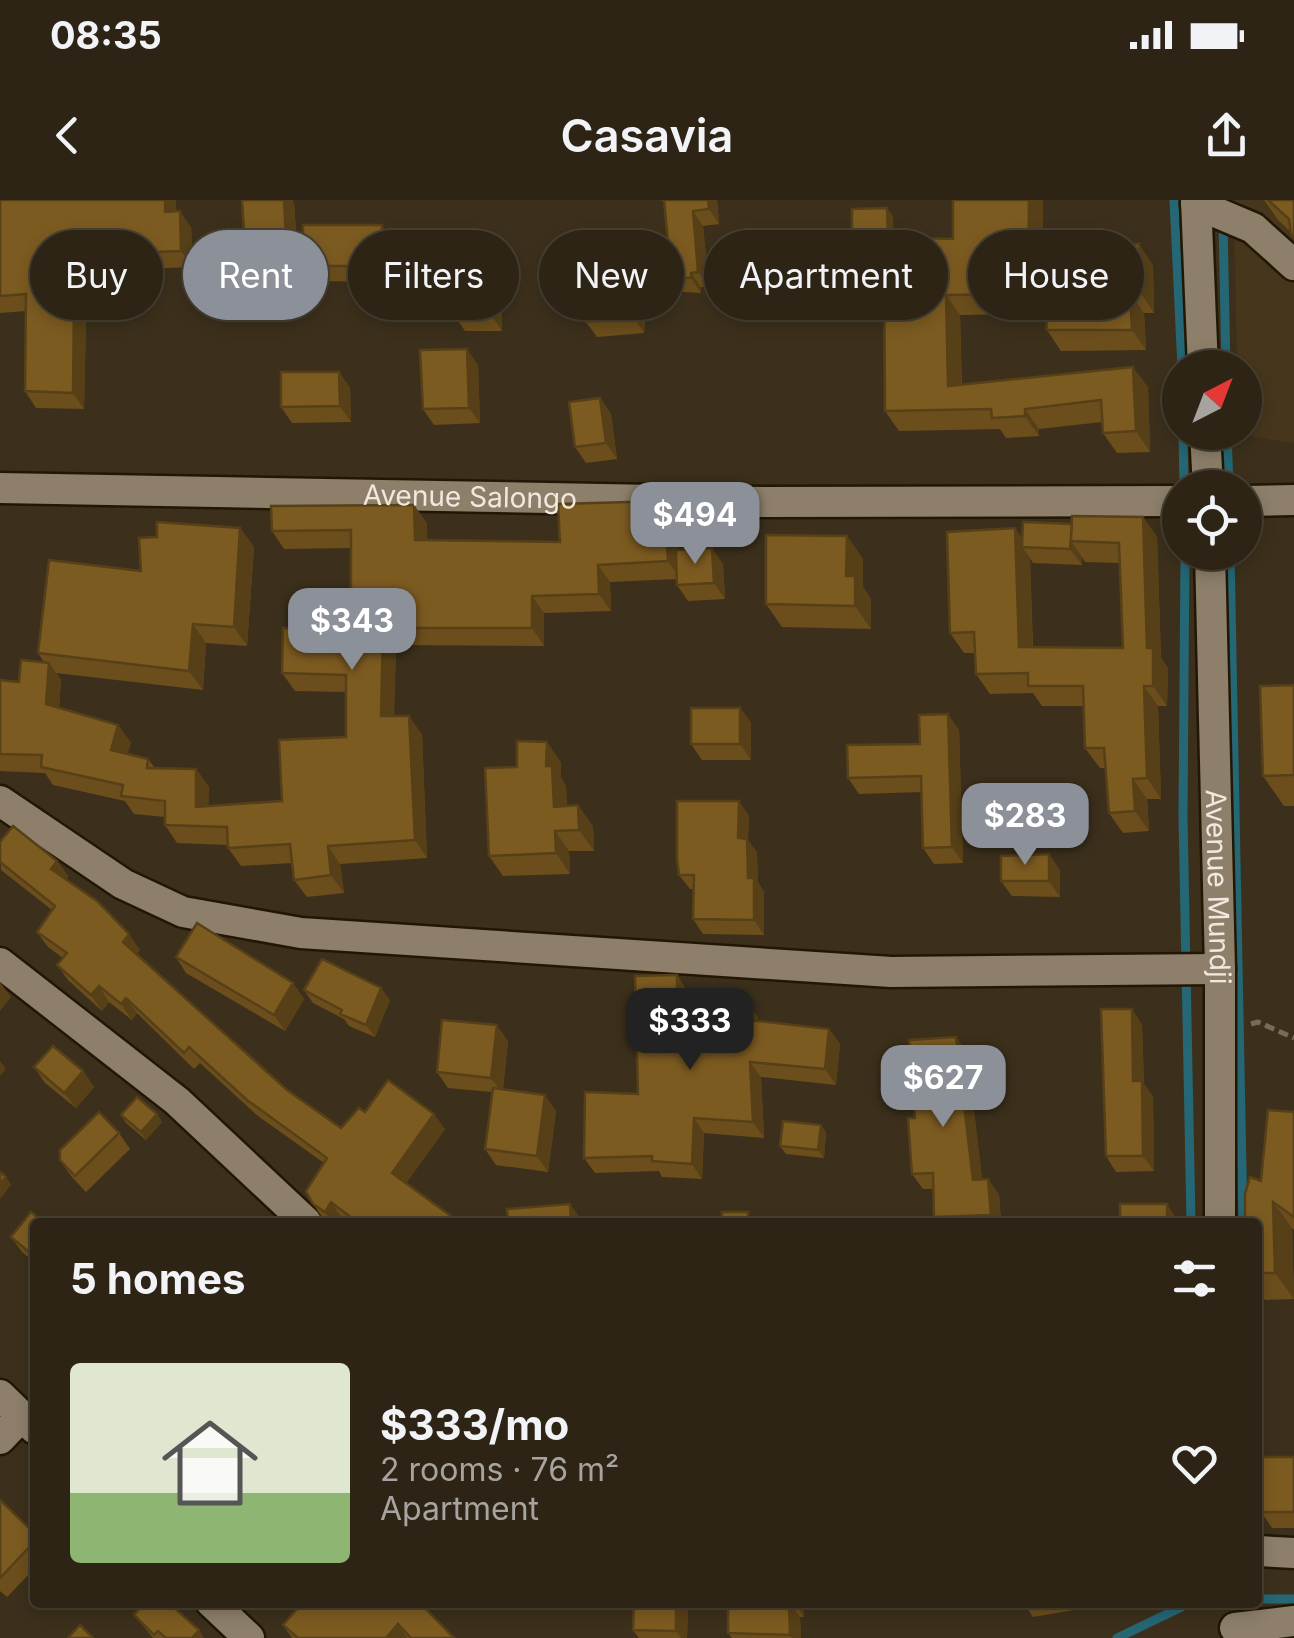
<!DOCTYPE html>
<meta charset="utf-8">
<style>
:root{--surface:#2d2415;--page:#393022;--text:#f1f3f6;--muted:#a7a4a0;--line:#484134;--accent:#8c9099}
body{margin:0;font-family:Inter,sans-serif;background:var(--page);color:var(--text);height:100vh;display:flex;flex-direction:column;font-size:38px;white-space:nowrap}
*{box-sizing:border-box;margin:0}
p{font-size:32px;color:var(--muted)}
.icon{flex:none;width:55px;height:55px;fill:none;stroke:currentColor;stroke-width:2;stroke-linecap:round;stroke-linejoin:round}
.map{position:relative;flex:1;overflow:hidden}
.sheet{position:absolute;left:30px;top:1018px;width:1232px;height:390px;display:flex;flex-direction:column;background:var(--surface);border-radius:10px;box-shadow:0 5px 15px #0003,0 0 0 2px var(--line)}
.sheet>*{flex:none}
.hud{position:absolute;left:30px;top:30px;width:1235px;height:90px;display:flex;gap:20px}
.needle{width:65px;rotate:42deg}
.fabs{position:absolute;left:1162px;top:150px;display:grid;gap:20px}
.fabs a{display:grid;place-items:center;width:100px;height:100px;border-radius:50%;background:var(--surface);box-shadow:0 5px 15px #0003,0 0 0 2px var(--line);font-size:50px}
.price{position:absolute;translate:-50% -85px;padding:0 22px;border-radius:20px;background:var(--accent);color:#fff;font-size:32px;line-height:65px;filter:drop-shadow(0 2px 5px #0008)}
.price::after{content:'';position:absolute;left:50%;top:60px;width:30px;height:22px;margin-left:-15px;background:inherit;clip-path:polygon(0 0,100% 0,50% 100%)}
.price.on{background:#222;color:#fff}
ul{padding:0;list-style:none}
li{display:flex;align-items:center;gap:30px;height:250px;padding:0 40px}
li+li{border-top:2px solid var(--line)}
li span{display:grid;place-items:center;flex:none;width:280px;height:200px;border-radius:10px;color:#555}
li>.icon{margin-inline-start:auto}
span .icon{width:120px;height:120px;fill:#fffc;stroke-width:1}
li b{font-size:42px}
h2{display:flex;justify-content:space-between;align-items:center;height:120px;padding:0 40px;font-size:42px}
.chip{padding:0 35px;border-radius:45px;background:var(--surface);box-shadow:0 5px 15px #0003,0 0 0 2px var(--line);font-size:35px;line-height:90px}
.chip.on{background:var(--accent);color:#fff}
.status{display:flex;justify-content:space-between;align-items:center;height:70px;padding:0 50px;background:var(--surface);direction:ltr}
.status svg{height:28px;fill:currentColor}
header{display:flex;justify-content:space-between;align-items:center;height:130px;padding:0 40px;background:var(--surface);font-size:45px;font-weight:600}
.map>svg:first-child{display:block}
.built{fill:#46361c}
.lines{fill:none;stroke-linecap:round;stroke-linejoin:round}
.stream{stroke:#256775;stroke-width:9}
.minor-casing{stroke:#221705;stroke-width:35}
.path{stroke:#776c5a;stroke-width:5;stroke-dasharray:10 5;stroke-linecap:butt}
.minor{stroke:#8d7f6a;stroke-width:30}
.wall{fill:#6b4e1c;fill-rule:evenodd}
.shaded-wall{fill:#574017}
.building{fill:#7c5b21;stroke:#574017;stroke-width:2.5}
.labels{text-anchor:middle;dominant-baseline:central;stroke-width:10;stroke-linejoin:round;paint-order:stroke}
.street-label{font-size:28px;fill:#f1e9dd;stroke:#3c301c}
</style>
<div class="status"><b>08:35</b><svg viewBox="0 0 49 12"><path d="M0 12V9h3v3zM5 12V6h3v6zM10 12V3h3v9zM15 12V0h3v12zM26 1h20v11H26zM47 4h2v5h-2z"/></svg></div>
<header><svg class="icon" aria-label="back" viewBox="0 0 24 24"><path d="M15 5l-7 7 7 7"/></svg>Casavia<svg class="icon" aria-label="share" viewBox="0 0 24 24"><path d="M12 15V3M7 8l5-5 5 5M5 13v7h14v-7"/></svg></header>
<div class="map">
<svg width="1294" height="1438" viewBox="0 0 1294 1438">
<rect width="100%" height="100%" fill="#3c301c"/>
<path class="built" d="M1234 0H1294V243L1238 234 1245 232V168L1237 167Z"/>
<g class="lines">
<path class="stream" d="M1174 0 1182 168
M1223 23 1226 168
M1183 232 1184 288
M1227 232 1229 288
M1185 352 1183 617 1191 1022
M1230 352 1243 1022
M1258 1399H1294
M1117 1438 1192 1402"/>
<g class="minor-casing">
<g id="minor">
<path d="M1196 0 1203 168"/>
<path d="M1196 4 1253 28 1294 65"/>
<path d="M1205 232 1208 288"/>
<path id="s1" d="M0 288 762 302 1180 301"/>
<path d="M1245 301 1294 300"/>
<path id="s2" d="M1210 352 1220 769V1022"/>
<path d="M0 601 123 684 183 712 301 733 891 772 1220 769"/>
<path d="M0 763 177 901 306 1022"/>
<path d="M0 1195 35 1229"/>
<path d="M0 1239 22 1216"/>
<path d="M1258 1351 1294 1353"/>
<path d="M211 1402 249 1438"/>
<path d="M1235 1428 1294 1421"/>
</g>
</g>
<path class="path" d="M1251 824 1258 822 1294 838"/>
<use href="#minor" class="minor"/>
</g>
<path class="wall" d="M0 0H176V11L191 27 193 67 96 71 99 119 86 120 84 209 36 208 25 191 26 111 0 113Z
M242 0H292L294 3 298 57 256 60 245 44Z
M660 0H717L719 24 703 26 709 87H701V93L647 90 644 133 597 137 586 122 668 41 664 1Z
M1043 0 1042 114 960 115 962 185 1148 187 1150 252 1117 253 1103 233 1102 222 1039 229V236L1006 238 1000 229 899 231 885 211 884 72 864 71 858 63V41L852 33 893 16V37L953 39Z
M1264 0H1294V38L1291 32 1278 20Z
M393 41 392 82 314 81 303 66Z
M1153 65 1154 113H1144L1146 150 1061 151 1047 130 1106 97Z
M502 67V131H465L454 115Z
M478 165 480 223 434 225 423 209Z
M350 187 351 222 292 223 281 207Z
M600 198 611 214 617 259 586 263 575 247Z
M1143 317 1157 337 1161 458 1168 468 1167 506H1158L1161 599H1147L1149 631 1123 633 1109 613 1106 568H1100L1085 548 1084 506H1042L1033 493 990 494 976 474 975 453H964L950 433 1022 338 1072 324ZM1082 357 1085 362 1120 363 1123 448 1033 447 1030 358 1033 363 1082 365Z
M677 319 678 350 723 364 725 399 688 401 677 385V379L610 382 611 411 544 413V446L396 445 394 516 422 534 427 658 340 664 344 693 307 697 294 680 292 663 241 666 228 648V645L177 643 165 625V617L134 614 125 601 53 585 45 573 0 571V480L19 482 44 462 38 453 141 371 157 337 240 328 254 347 247 446 206 443 203 490 56 473 61 480 59 508 118 525 131 543 127 554 148 559 155 568 196 569 209 587 208 606 282 601 346 537V492L295 491 282 473 351 429V348L284 349 272 331 427 323V340L560 342Z
M847 336 863 359V387L871 399V429L782 427 766 404Z
M1294 485V606H1284L1263 576Z
M740 508 751 523V560H702L691 544Z
M959 530 963 663 934 664 923 648 922 592 859 594 848 578 920 544Z
M561 562V578L566 586 567 606 593 626 594 651H569L570 674 503 676 489 656 517 567Z
M749 616 748 640 757 653 758 682 764 692V735L703 734 693 719 694 689H690L679 675Z
M0 642 57 661 68 676 66 679 140 750 136 754 287 890 341 928 365 912 445 929 406 983 459 1022H348L342 1018 339 1022H328L324 1020 313 1004 324 963 258 916 200 863 194 869 137 813 132 820 109 802 102 811 68 780 57 765 63 758 48 747 37 732 52 710 1 670Z
M1060 670V697L1012 696 1001 681Z
M176 757 293 783 304 799 285 831 186 773Z
M677 775 687 791 688 804 758 817V821L829 829 840 844 836 885 761 877 764 938 704 933 702 979 662 977 659 971 595 973 584 958 638 894Z
M304 790 390 800 375 837 349 826 344 819 313 803Z
M1132 809 1142 825 1144 884 1153 897 1154 971 1116 972 1106 956Z
M508 841 503 889 556 911 548 972 496 965 485 949 492 892 448 888 437 872Z
M967 852 982 979H988L999 995 1001 1022H937L934 1017 933 989H923L912 974 915 918Z
M34 867 83 871 94 887 76 908 45 883Z
M1294 912V1030L1292 1028 1294 1099 1265 1100 1258 1089V1022Z
M157 914 162 922 146 940 126 923 121 915Z
M821 925 826 933 824 958 786 954 780 946Z
M119 933 130 949 86 992 71 976 60 960Z
M35 1022V1063L22 1052 11 1037Z
M1294 1257V1328H1272L1261 1312Z
M0 1300 35 1334V1368L7 1397 0 1391Z
M303 1402 454 1438H292L283 1425Z
M634 1402H688L687 1438H639L633 1430Z
M728 1402H804V1417H800L801 1438H732L728 1433Z
M1023 1402H1110V1404L1033 1417Z
M134 1415 204 1438H153Z"/>
<path class="shaded-wall" d="M165 0H176L177 28 165 12Z
M284 0H292L294 3 298 57 286 41Z
M708 0H717L719 24 709 9Z
M1029 0H1043L1042 114 1028 94Z
M887 8 893 16 894 72 889 64Z
M180 11 191 27 193 67 181 51Z
M693 11 703 26 709 87 698 72Z
M382 25 393 41 392 82 381 66Z
M1139 44 1153 65 1154 113 1140 92Z
M491 51 502 67V131L491 115Z
M85 55 96 71 99 119 88 103Z
M691 73 701 87V93L691 78Z
M637 75 647 90 644 133 634 118Z
M1130 93 1144 113 1146 150 1132 130Z
M946 95 960 115 962 206 948 186Z
M74 103 86 120 84 209 73 193Z
M467 149 478 165 480 223 469 208Z
M1133 167 1148 187 1150 252 1136 231Z
M339 172 350 187 351 222 340 206Z
M600 198 611 214 617 259 606 243Z
M1025 209 1039 229V236L1025 216Z
M664 301 677 319 680 378 668 361Z
M414 305 427 323 428 358 415 340Z
M1143 317 1157 337 1161 458 1168 468 1167 506 1153 486 1147 448Z
M1072 324 1071 341 1082 357V365L1070 349Z
M240 328 254 347 247 446 234 427Z
M1015 328 1029 347H1022L1030 358 1033 467 1019 447Z
M847 336 863 359V387L871 399V429L855 406 846 376Z
M712 348 723 364 725 399 714 383Z
M598 365 610 382 611 411 599 394Z
M532 396 544 413V446L532 428Z
M193 424 206 443 203 490 189 471Z
M383 428 396 445 393 534 381 516Z
M49 463 61 480 58 522 46 504Z
M1144 486 1158 506 1161 599 1147 578Z
M740 508 751 523V560L740 544Z
M948 514 959 530 963 663 952 647Z
M409 516 422 534 427 658 415 640Z
M118 525 131 543 123 568 111 550Z
M547 542 561 562V578L566 586 568 627 554 607 546 566Z
M196 569 209 587 208 625 196 607Z
M1133 579 1147 599 1149 631 1135 611Z
M739 601 749 616 748 640 757 653 758 682 764 692V735L754 720 748 678 738 638Z
M578 605 593 626 594 651 579 630Z
M555 631 569 651 570 674 556 653Z
M328 646 340 664 344 693 331 675Z
M1049 654 1060 670V697L1049 681Z
M57 661 68 676 62 684 51 669Z
M129 734 140 750 134 758 123 742Z
M677 775 687 791 688 820 677 805Z
M0 782 11 797 0 811Z
M293 783 304 799 285 831 274 815Z
M99 786 109 802 102 811 91 795Z
M381 788 390 800 375 837 366 825Z
M126 798 137 813 132 820 121 804Z
M747 801 758 817 759 836 748 820Z
M1132 809 1142 825 1144 884 1153 897 1154 971 1143 956 1133 881Z
M497 825 508 841 502 893 491 878Z
M829 829 840 844 836 885 825 869Z
M956 837 967 852 984 995 973 980Z
M0 861 6 869 0 876Z
M750 862 761 877 764 938 753 922Z
M83 871 94 887 76 908 64 893Z
M545 895 556 911 548 972 537 956Z
M157 914 162 922 146 940 141 932Z
M434 914 445 929 403 988 392 973Z
M694 918 704 933 702 979 692 964Z
M821 925 826 933 824 958 818 950Z
M6 977 11 985 0 999V984Z
M988 979 999 995 1001 1022H996L991 1015Z
M331 1002 342 1018 339 1022H332L325 1012Z
M1273 1002 1292 1028 1294 1099 1275 1073Z
M570 1004 581 1019V1022H571Z
M1167 1004 1176 1018V1022H1167Z
M676 1402H688L687 1438H681L676 1431Z
M789 1402 800 1417 801 1438H792L790 1435Z
M794 1402H804V1417Z
M398 1424 407 1438H386Z
M199 1430 204 1438H192Z"/>
<path class="building" d="M0 0H165V12L180 11 181 51 85 55 88 103H74L73 193 25 191 26 94 0 96Z
M242 0H284L286 41 245 44Z
M664 0H708L709 9 693 11 698 72 691 73V78L637 75 634 118 586 122V41H668Z
M953 0H1029L1028 94 946 95 948 186 1133 167 1136 231 1103 233 1101 200 1025 209V216L992 218 991 209 885 211 884 37 953 39Z
M1268 0H1294V37L1291 34 1289 19Z
M887 8 888 37H884V64L858 63 859 33H852V9Z
M303 25H382L381 66H303Z
M1139 44 1140 92 1130 93 1132 130H1047L1046 98 1106 97 1105 45Z
M454 51H491V115H454Z
M467 149 469 208 423 209 420 150Z
M281 172H339L340 206 281 207Z
M600 198 606 243 575 247 569 202Z
M664 301 668 361 598 365 599 394 532 396V428H383L381 516H409L415 640 328 646 331 675 294 680 290 644 228 648 227 627 165 625V601L121 596 123 585 41 567 42 555 0 554V480L19 482 21 460 49 463 46 504 118 525 111 550 148 559 147 568 196 569V607L282 601 279 540 346 537V475L282 473 283 428 351 429V330L272 331 271 306 414 305 415 340 560 342 558 304Z
M1072 316 1143 317 1147 448H1153V486H1144L1147 578 1133 579 1135 611 1109 613 1104 548H1085L1083 486H1028V473L976 474 974 432 950 433 947 332 1015 328 1019 447 1123 448 1119 343 1071 341Z
M157 322 240 328 234 427 193 424 189 471 38 453 49 360 141 371 139 338 157 337Z
M1023 322 1072 324 1070 349 1022 347Z
M766 335 847 336 846 376H855V406L766 404Z
M712 348 714 383 677 385 676 350Z
M1294 485V575L1263 576 1260 486Z
M691 508H740V544H691Z
M948 514 952 647 923 648 921 576 848 578 847 545 920 544 919 515Z
M517 541 547 542 546 566H552L554 607 578 605 579 630 555 631 556 653 489 656 485 568 517 567Z
M677 601H739L738 638 747 639 748 678H754V720L693 719 694 675H679L677 659Z
M13 626 57 661 51 669 97 701 129 734 123 742 287 890 341 928 359 908 365 912 388 880 434 914 392 973 459 1022H408L400 1017 396 1022H357L331 1002 325 1012 313 1004 306 991 327 958 247 900 189 847 184 853 126 798 121 804 99 786 91 795 57 765 67 753 37 732 55 706 0 662V642Z
M1049 654V681H1001V656Z
M197 723 293 783 274 815 176 757Z
M322 759 381 788 366 825 340 814 342 810 304 790Z
M677 775V805L747 801 748 820 829 829 825 869 750 862 753 922 694 918 692 964 652 961V956L584 958 585 892 638 894 635 776Z
M1101 809H1132L1133 881H1142L1143 956H1106Z
M442 820 497 825 491 878 437 872Z
M956 837 973 980 988 979 991 1015 934 1017 933 973 912 974 908 918H915L909 840Z
M53 846 83 871 64 893 34 867Z
M493 888 545 895 537 956 485 949Z
M137 897 157 914 141 932 121 915Z
M1268 910 1294 912V1017L1273 1002 1275 1073H1258V1022H1245V994L1250 977 1261 981Z
M99 912 119 933 75 976 60 960V950Z
M783 921 821 925 818 950 780 946Z
M0 972 6 977 0 984Z
M570 1004 571 1022H508L507 1009Z
M1120 1004H1167V1022H1120Z
M31 1012 43 1022H35V1057L11 1037Z
M722 1012H748V1022H722Z
M1261 1257H1294V1312H1261Z
M0 1300 35 1334V1341L0 1378Z
M145 1402H168L199 1430 192 1438H166L158 1431 154 1435 134 1415Z
M303 1402H419L454 1438H411L398 1424 386 1438H298L283 1425Z
M634 1402H676V1431L633 1430Z
M728 1402H789L790 1435 728 1433Z
M80 1425 93 1438H68Z"/>
<g class="labels">
<g class="street-label">
<text stroke="none"><textPath href="#s1" startOffset="470">Avenue Salongo</textPath></text>
<text stroke="none"><textPath href="#s2" startOffset="335">Avenue Mundji</textPath></text>
</g>
</g>
</svg>
<div class="fabs">
<a><svg class="needle" viewBox="-14 -14 28 28"><path d="M0-13l5 13h-10z" fill="#e53935"/><path d="M0 13l5-13h-10z" fill="#a7a4a0"/></svg></a>
<a><svg class="icon" aria-label="locate" viewBox="0 0 24 24"><circle cx="12" cy="12" r="6"/><path d="M12 2v4M12 18v4M2 12h4M18 12h4"/></svg></a>
</div>
<b class="price" style="left:695px;top:367px">$494</b>
<b class="price" style="left:352px;top:473px">$343</b>
<b class="price" style="left:1025px;top:668px">$283</b>
<b class="price on" style="left:690px;top:873px">$333</b>
<b class="price" style="left:943px;top:930px">$627</b>
<div class="hud">
<a class="chip">Buy</a>
<a class="chip on">Rent</a>
<a class="chip">Filters</a>
<a class="chip">New</a>
<a class="chip">Apartment</a>
<a class="chip">House</a>
</div>
<section class="sheet">
<h2>5 homes<svg class="icon" aria-label="filters" viewBox="0 0 24 24"><path d="M4 7h16M4 17h16"/><circle cx="9" cy="7" r="2"/><circle cx="15" cy="17" r="2"/></svg></h2>
<ul>
<li><span style="background:linear-gradient(#dfe7d0 65%,#8fb573 0)"><svg class="icon" aria-label="home" viewBox="0 0 24 24"><path d="M3 11l9-7 9 7M6 9v11h12V9"/></svg></span><div><b>$333/mo</b><p>2 rooms · 76 m²</p><p>Apartment</p></div><svg class="icon" aria-label="heart" viewBox="0 0 24 24"><path d="M12 20l-8-8c-3-5 5-10 8-4 3-6 11-1 8 4z"/></svg></li>
</ul>
</section>
</div>
